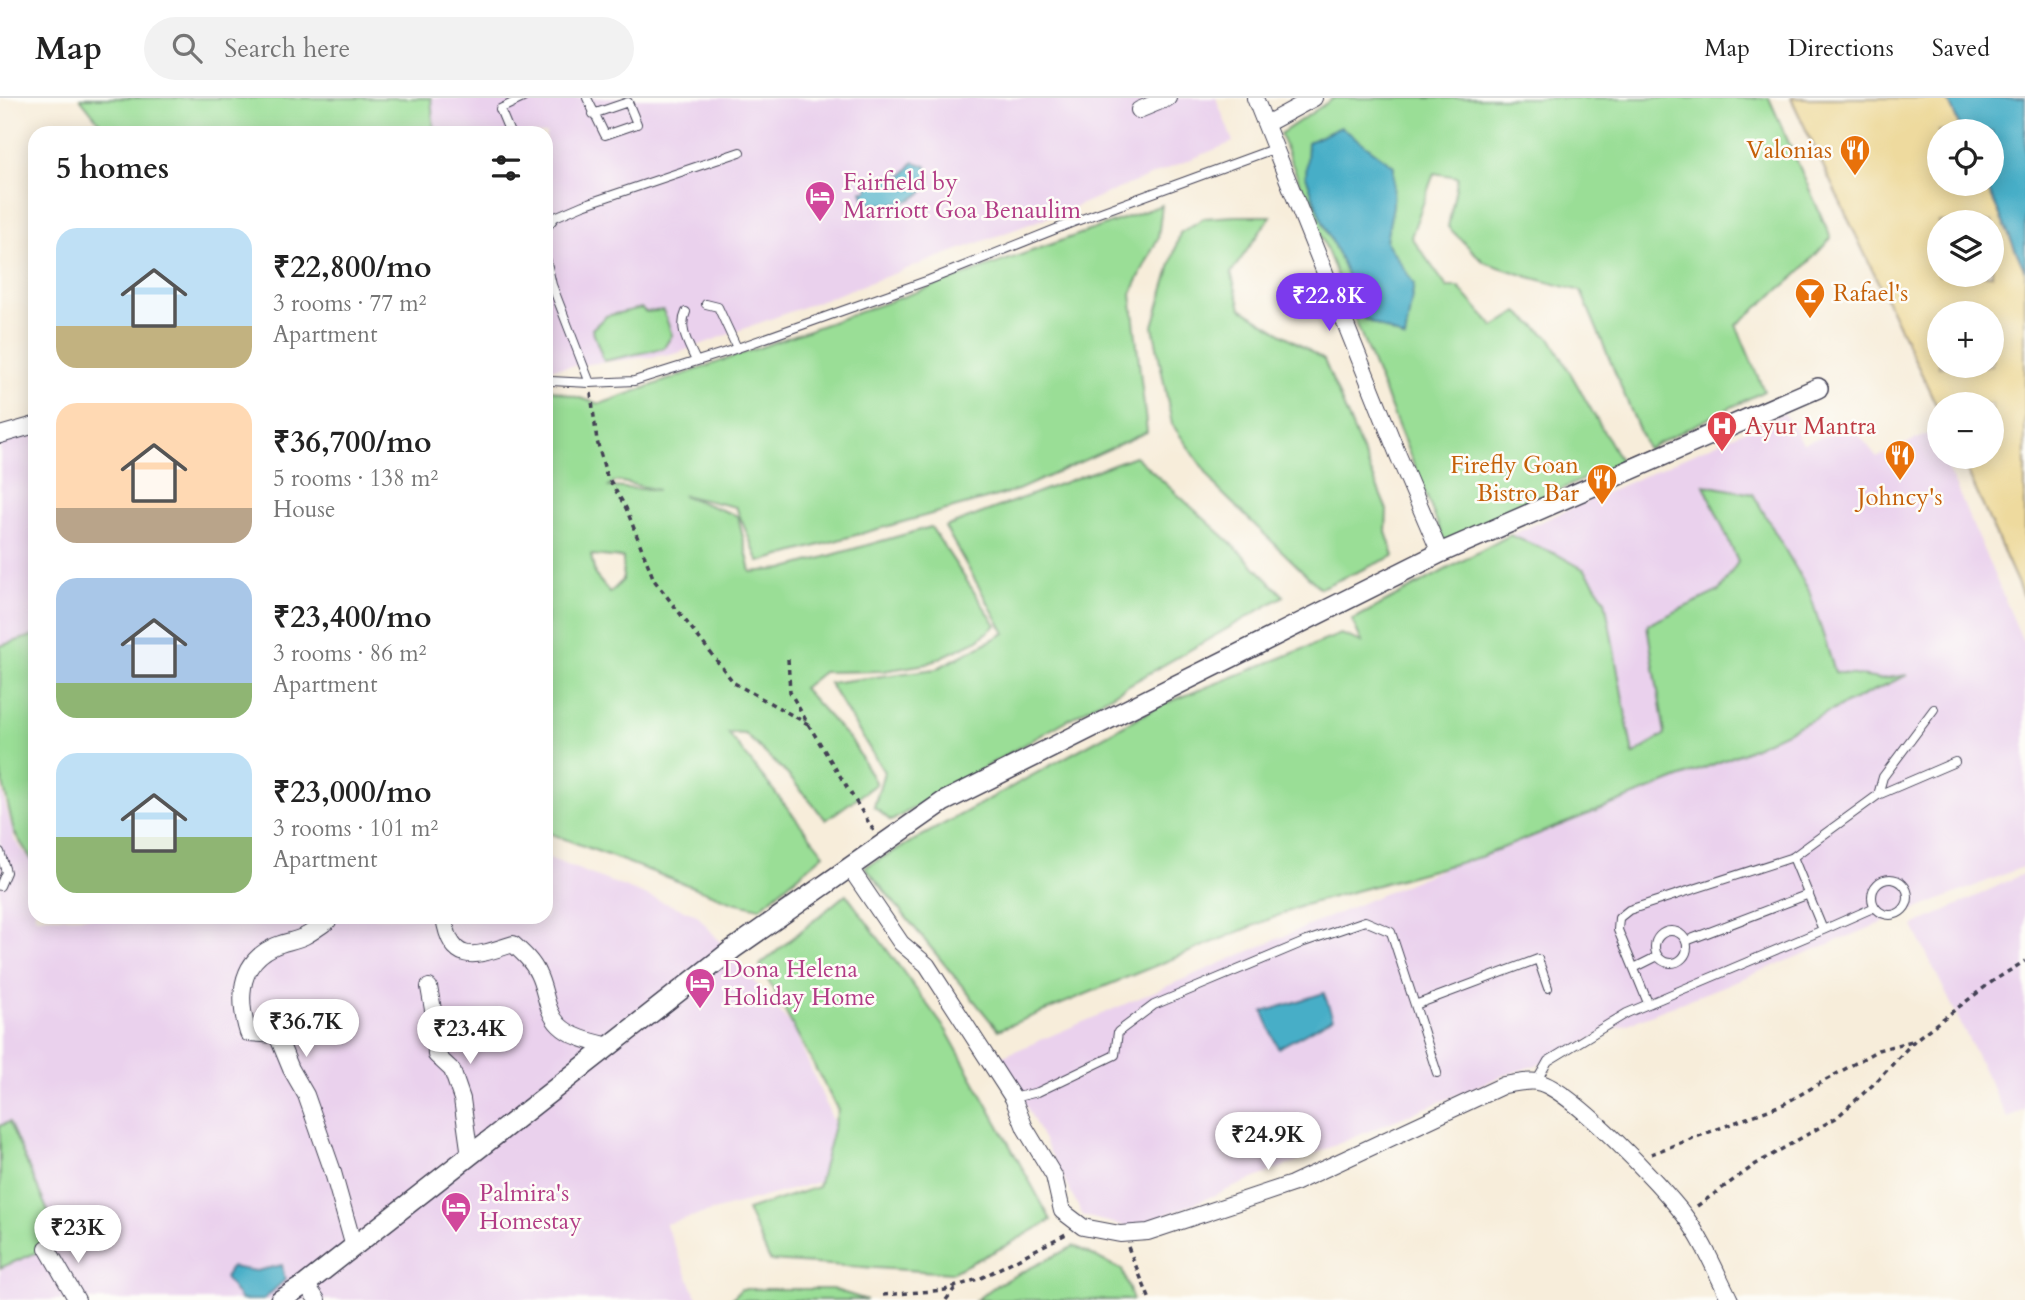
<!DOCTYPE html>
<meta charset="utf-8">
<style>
:root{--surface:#fff;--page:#f2f2f2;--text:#222;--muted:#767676;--line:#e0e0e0;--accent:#7c3aed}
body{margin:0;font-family:Cardo,serif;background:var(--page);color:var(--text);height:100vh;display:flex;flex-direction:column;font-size:26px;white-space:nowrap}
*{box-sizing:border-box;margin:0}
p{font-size:23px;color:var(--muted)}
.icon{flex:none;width:38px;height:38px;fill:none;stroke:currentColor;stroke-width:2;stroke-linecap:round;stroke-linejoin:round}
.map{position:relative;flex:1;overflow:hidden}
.details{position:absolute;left:28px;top:28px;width:525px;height:798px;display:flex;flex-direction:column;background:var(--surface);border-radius:21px;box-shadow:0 4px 18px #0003}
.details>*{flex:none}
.fabs{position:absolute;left:1927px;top:21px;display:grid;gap:14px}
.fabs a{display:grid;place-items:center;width:77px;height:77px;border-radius:50%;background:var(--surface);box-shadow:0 4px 18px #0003;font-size:35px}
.price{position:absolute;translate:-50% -60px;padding:0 16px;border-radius:24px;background:#fff;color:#222;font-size:23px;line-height:46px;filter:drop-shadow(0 2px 4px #0008)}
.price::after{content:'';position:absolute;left:50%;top:42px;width:21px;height:16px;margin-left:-10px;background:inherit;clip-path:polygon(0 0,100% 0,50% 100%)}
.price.active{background:var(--accent);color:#fff}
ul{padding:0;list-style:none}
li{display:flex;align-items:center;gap:21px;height:175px;padding:0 28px}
li span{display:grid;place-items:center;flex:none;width:196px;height:140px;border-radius:21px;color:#555}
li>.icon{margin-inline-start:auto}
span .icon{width:84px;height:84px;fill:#fffc;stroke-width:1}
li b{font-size:30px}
h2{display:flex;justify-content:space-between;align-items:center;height:84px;padding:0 28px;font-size:30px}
header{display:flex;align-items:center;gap:42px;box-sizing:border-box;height:98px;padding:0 35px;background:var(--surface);border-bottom:2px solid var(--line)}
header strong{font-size:33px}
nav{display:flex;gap:38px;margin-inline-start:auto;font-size:24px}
.search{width:490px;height:63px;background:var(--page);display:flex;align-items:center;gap:18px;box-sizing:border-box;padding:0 24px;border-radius:38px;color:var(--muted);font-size:26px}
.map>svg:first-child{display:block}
.built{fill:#ead1ed}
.green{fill:#9ade96;stroke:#5e8068;stroke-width:2;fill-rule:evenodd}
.sand{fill:#eeda9e;stroke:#887e6c;stroke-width:2;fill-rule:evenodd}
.water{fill:#47aec7;stroke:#346881;stroke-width:2}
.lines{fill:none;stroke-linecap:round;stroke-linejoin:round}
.service-casing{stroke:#424053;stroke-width:10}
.minor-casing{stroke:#424053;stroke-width:18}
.tertiary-casing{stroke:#424053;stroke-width:22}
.path{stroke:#424053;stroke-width:3.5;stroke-dasharray:5 5;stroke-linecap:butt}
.service{stroke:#fff;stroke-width:8}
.minor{stroke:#fff;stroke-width:16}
.tertiary{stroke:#fff;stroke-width:19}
.labels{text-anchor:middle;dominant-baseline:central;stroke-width:5;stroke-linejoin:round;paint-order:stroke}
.food-label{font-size:24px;fill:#c56008;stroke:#fdfcf7;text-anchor:end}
.hotel-label{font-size:24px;fill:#b23c85;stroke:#fdfcf7;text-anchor:start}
.health-label{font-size:24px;fill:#be3a42;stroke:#fdfcf7;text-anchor:start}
</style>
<header>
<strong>Map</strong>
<div class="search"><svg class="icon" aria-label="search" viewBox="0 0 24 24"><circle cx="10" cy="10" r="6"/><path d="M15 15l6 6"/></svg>Search here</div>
<nav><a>Map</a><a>Directions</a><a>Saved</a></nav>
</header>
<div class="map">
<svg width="2025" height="1202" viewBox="0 0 2025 1202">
<rect width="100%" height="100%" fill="#fdfcf7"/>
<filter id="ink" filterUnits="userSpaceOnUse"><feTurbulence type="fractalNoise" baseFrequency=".0143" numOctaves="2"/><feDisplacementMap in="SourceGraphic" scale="14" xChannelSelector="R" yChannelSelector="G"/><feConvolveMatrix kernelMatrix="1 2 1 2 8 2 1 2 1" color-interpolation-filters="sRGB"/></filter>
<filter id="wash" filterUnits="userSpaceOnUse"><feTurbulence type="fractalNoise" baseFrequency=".00686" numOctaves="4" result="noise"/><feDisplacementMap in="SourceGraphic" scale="28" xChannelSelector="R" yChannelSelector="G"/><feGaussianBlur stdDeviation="1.57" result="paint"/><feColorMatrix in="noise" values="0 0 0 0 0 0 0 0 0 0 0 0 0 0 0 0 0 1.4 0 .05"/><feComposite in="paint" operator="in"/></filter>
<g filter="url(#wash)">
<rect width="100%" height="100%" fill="#f7edda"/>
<path class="built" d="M418 0H1216L1233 44 1062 114 675 256 546 271V35H430Z
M1784 315 1803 345 1853 329 1877 359 1932 334 1939 349V359H1943L2025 548V768L1600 937 1548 963 1500 979 1176 1113 1130 1129 1083 1118 1001 959 1634 689 1509 438Z
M35 331V536L0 547V342Z
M0 687 15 743 35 767V819H546V759L697 817 793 929 855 1074 665 1126 698 1202H0Z
M2025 775V1011L2007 1020 1913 828Z"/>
<path class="green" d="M80 0H431L434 35H108Z
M1334 0H1769L1831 140 1797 177 1736 227 1764 293 1647 351 1581 193 1529 179 1484 164 1448 129 1458 79 1434 75 1411 139 1447 189H1458L1494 229 1518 214 1551 241 1621 364 1445 444 1280 36Z
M1162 107 1158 140 1131 196 1147 334 1018 392 759 464 736 409 682 397 738 418 751 474 783 471 931 429 996 527 978 542 927 566 883 573 823 574 803 590 853 645 876 686 826 722 787 676 745 636 728 635 824 756 760 810 733 804 546 734V290L600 306ZM617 383 658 392 608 389ZM591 457 623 460V482L610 495 595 477Z
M1235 118H1271L1231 175 1241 210 1324 262 1387 412 1386 434 1394 458 1320 490 1219 392 1172 326 1153 228 1180 135 1204 120Z
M641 210 646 214 663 212 672 237 664 250 604 263 592 231 606 218Z
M1135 358 1230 444 1284 498 891 723 874 709 884 674 829 585 936 571 1005 535 945 429Z
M1704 387 1753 396 1809 493 1835 574 1879 581 1907 577 1742 655 1480 759 1304 807 998 932 865 769 1159 608 1341 536 1362 544 1352 522 1510 437 1558 457 1585 472 1605 502 1633 657 1665 636 1647 527 1719 493 1738 464Z
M35 537V767L14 734 0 672V548Z
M846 796 946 932 1051 1122 1007 1147 951 1175 770 1163 747 1112 818 1089 838 1012 760 867Z
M9 1024 60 1141 47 1150 0 1170V1028Z
M1074 1148 1122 1172 1133 1202H976L998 1186Z
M741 1191H832L867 1202H731Z"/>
<path class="sand" d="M1791 0H1947L1962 33H1939V86H1986L2025 173V502L1961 359H1992V306H1939V313ZM1939 124H1992V177H1939ZM1939 215H1992V268H1939Z"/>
<path class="water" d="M1947 0H2025V173L1986 86H1992V33H1962Z
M1341 29 1394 68 1393 108 1386 143 1414 186 1405 241 1363 220 1344 169 1320 118 1306 78 1308 44Z
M914 64 926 68 931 77C926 107 890 108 866 105L862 93H866C875 77 887 80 903 77Z
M1324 895 1333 920 1278 950 1263 914Z
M282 1167 285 1182 263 1202H241L225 1180 231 1169 256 1173Z"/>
</g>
<g filter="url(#ink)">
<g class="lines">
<g class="service-casing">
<path id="service" d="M587 0 605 37 637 26 628 4 593 16
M510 35 500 11 523 0
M546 130 555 119 583 107 740 54
M546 160 552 187 590 285
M706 206 718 209 737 250
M686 214C678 231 689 247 696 263
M551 283 590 285 634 283 729 253 929 182 1071 125 1276 50
M1878 697 1883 679 1934 611
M0 754 6 774 0 788
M1872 799a18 18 0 1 1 36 0a18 18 0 1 1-36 0Z
M1823 832 1875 809
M1655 849a16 16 0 1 1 32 0a16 16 0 1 1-32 0Z
M1686 843 1809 796
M1634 870 1658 858
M1648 905 1618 832 1619 820 1629 812 1793 759 1878 697 1955 664
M1415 907 1437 975
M1536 984 1548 963 1627 915 1823 832 1793 759
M1013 1000 1038 994 1115 957 1118 934 1154 907 1304 844 1365 823 1391 834 1415 907 1538 861 1548 890"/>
</g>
<g class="minor-casing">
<path id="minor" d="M1255 0 1398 357 1440 455
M1139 12 1168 0
M1266 26 1314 0
M0 337 35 327
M850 770 901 845 927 867 1013 1000 1025 1030 1054 1078 1062 1113 1083 1129 1120 1136 1148 1134 1292 1086 1504 987C1514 986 1527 982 1537 984 1569 989 1662 1088 1684 1117 1703 1142 1716 1174 1730 1202
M444 819C451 869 476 858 513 846 523 855 533 864 538 876 546 892 546 914 559 927 572 940 593 944 610 948
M328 823C320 828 313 834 305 838 295 843 283 844 273 849 238 866 238 902 248 935L277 937 291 971 306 997 332 1071 354 1149
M429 889 435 923 436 957 452 972 462 1001 470 1058
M47 1150 77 1202
M306 1186 317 1202"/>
</g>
<g class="tertiary-casing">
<path id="tertiary" d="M280 1202 306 1186 733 851 943 704 1440 455 1818 290"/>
</g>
<path class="path" d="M591 295 597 343 606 376 626 410 654 482 734 585 808 626
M788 561 790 594 808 626 874 733
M1651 1056 1784 1006 1878 952 1912 943
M1697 1108 1756 1066 1836 1020 1876 984 1915 942 1993 883 2025 863
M1128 1149 1150 1202
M883 1197 945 1192 981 1180 1068 1135
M946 1202 955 1190"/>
<use href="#service" class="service"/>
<use href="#minor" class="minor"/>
<use href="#tertiary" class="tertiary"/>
</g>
</g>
<defs>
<g id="restaurant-pin" transform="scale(1.575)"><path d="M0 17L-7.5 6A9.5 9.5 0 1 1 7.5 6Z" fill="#e8710a" stroke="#fdfcf7"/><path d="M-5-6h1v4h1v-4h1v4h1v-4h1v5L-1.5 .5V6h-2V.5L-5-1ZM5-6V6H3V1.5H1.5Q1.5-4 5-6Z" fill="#fff"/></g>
<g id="hotel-pin" transform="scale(1.575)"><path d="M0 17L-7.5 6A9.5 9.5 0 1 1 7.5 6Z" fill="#d1479c" stroke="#fdfcf7"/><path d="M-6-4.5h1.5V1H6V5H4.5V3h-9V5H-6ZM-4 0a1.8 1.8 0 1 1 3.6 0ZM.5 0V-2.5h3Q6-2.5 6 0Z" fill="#fff"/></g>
<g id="bar-pin" transform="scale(1.575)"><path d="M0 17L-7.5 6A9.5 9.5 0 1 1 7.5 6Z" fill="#e8710a" stroke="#fdfcf7"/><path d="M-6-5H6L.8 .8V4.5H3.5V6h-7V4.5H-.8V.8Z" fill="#fff"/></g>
<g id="hospital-pin" transform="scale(1.575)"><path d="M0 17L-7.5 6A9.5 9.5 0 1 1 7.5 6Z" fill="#e0444e" stroke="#fdfcf7"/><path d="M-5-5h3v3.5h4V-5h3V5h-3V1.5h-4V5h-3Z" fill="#fff"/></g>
</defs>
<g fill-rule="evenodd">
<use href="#restaurant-pin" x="1855" y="52"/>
<use href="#hotel-pin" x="820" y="98"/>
<use href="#bar-pin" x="1810" y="195"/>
<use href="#hospital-pin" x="1722" y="328"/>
<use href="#restaurant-pin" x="1900" y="357"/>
<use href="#restaurant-pin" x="1602" y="381"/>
<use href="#hotel-pin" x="700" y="885"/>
<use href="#hotel-pin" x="456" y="1109"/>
</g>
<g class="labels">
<g class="food-label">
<text x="1832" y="52">Valonias</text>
<text x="1833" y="195" text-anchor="start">Rafael's</text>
<text x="1579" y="367">Firefly Goan<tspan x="1579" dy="28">Bistro Bar</tspan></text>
<text x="1900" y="399" text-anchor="middle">Johncy's</text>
</g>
<g class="hotel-label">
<text x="843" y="84">Fairfield by<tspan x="843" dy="28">Marriott Goa Benaulim</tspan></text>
<text x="723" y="871">Dona Helena<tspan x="723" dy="28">Holiday Home</tspan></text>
<text x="479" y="1095">Palmira's<tspan x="479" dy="28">Homestay</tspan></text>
</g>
<g class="health-label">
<text x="1745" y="328">Ayur Mantra</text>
</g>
</g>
</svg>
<div class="fabs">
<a><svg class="icon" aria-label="locate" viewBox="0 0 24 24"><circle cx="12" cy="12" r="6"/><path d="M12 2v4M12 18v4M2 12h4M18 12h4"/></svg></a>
<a><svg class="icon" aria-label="layers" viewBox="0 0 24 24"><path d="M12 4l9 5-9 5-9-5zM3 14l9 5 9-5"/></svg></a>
<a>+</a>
<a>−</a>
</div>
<b class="price active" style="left:1329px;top:235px">₹22.8K</b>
<b class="price" style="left:306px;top:961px">₹36.7K</b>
<b class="price" style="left:470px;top:968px">₹23.4K</b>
<b class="price" style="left:1268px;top:1074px">₹24.9K</b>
<b class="price" style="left:78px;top:1167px">₹23K</b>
<section class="details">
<h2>5 homes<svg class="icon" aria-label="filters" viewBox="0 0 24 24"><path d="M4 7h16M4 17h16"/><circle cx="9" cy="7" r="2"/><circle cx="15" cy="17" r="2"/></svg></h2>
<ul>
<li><span style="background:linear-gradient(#bfe0f5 70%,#c2b280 0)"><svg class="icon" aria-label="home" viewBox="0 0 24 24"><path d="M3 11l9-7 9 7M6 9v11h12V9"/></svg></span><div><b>₹22,800/mo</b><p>3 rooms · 77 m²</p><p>Apartment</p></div></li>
<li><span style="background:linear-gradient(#ffd9b3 75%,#b9a48a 0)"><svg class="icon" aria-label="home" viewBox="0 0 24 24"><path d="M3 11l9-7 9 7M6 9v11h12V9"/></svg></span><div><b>₹36,700/mo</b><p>5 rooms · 138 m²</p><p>House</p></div></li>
<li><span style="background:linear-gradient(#a9c7e8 75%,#8fb573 0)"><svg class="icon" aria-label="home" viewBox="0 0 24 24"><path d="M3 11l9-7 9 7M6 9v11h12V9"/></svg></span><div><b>₹23,400/mo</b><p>3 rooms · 86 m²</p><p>Apartment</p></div></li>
<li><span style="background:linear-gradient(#bfe0f5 60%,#8fb573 0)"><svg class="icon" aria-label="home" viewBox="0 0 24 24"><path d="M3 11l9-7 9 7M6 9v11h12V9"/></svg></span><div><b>₹23,000/mo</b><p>3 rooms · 101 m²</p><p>Apartment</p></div></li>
</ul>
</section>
</div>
